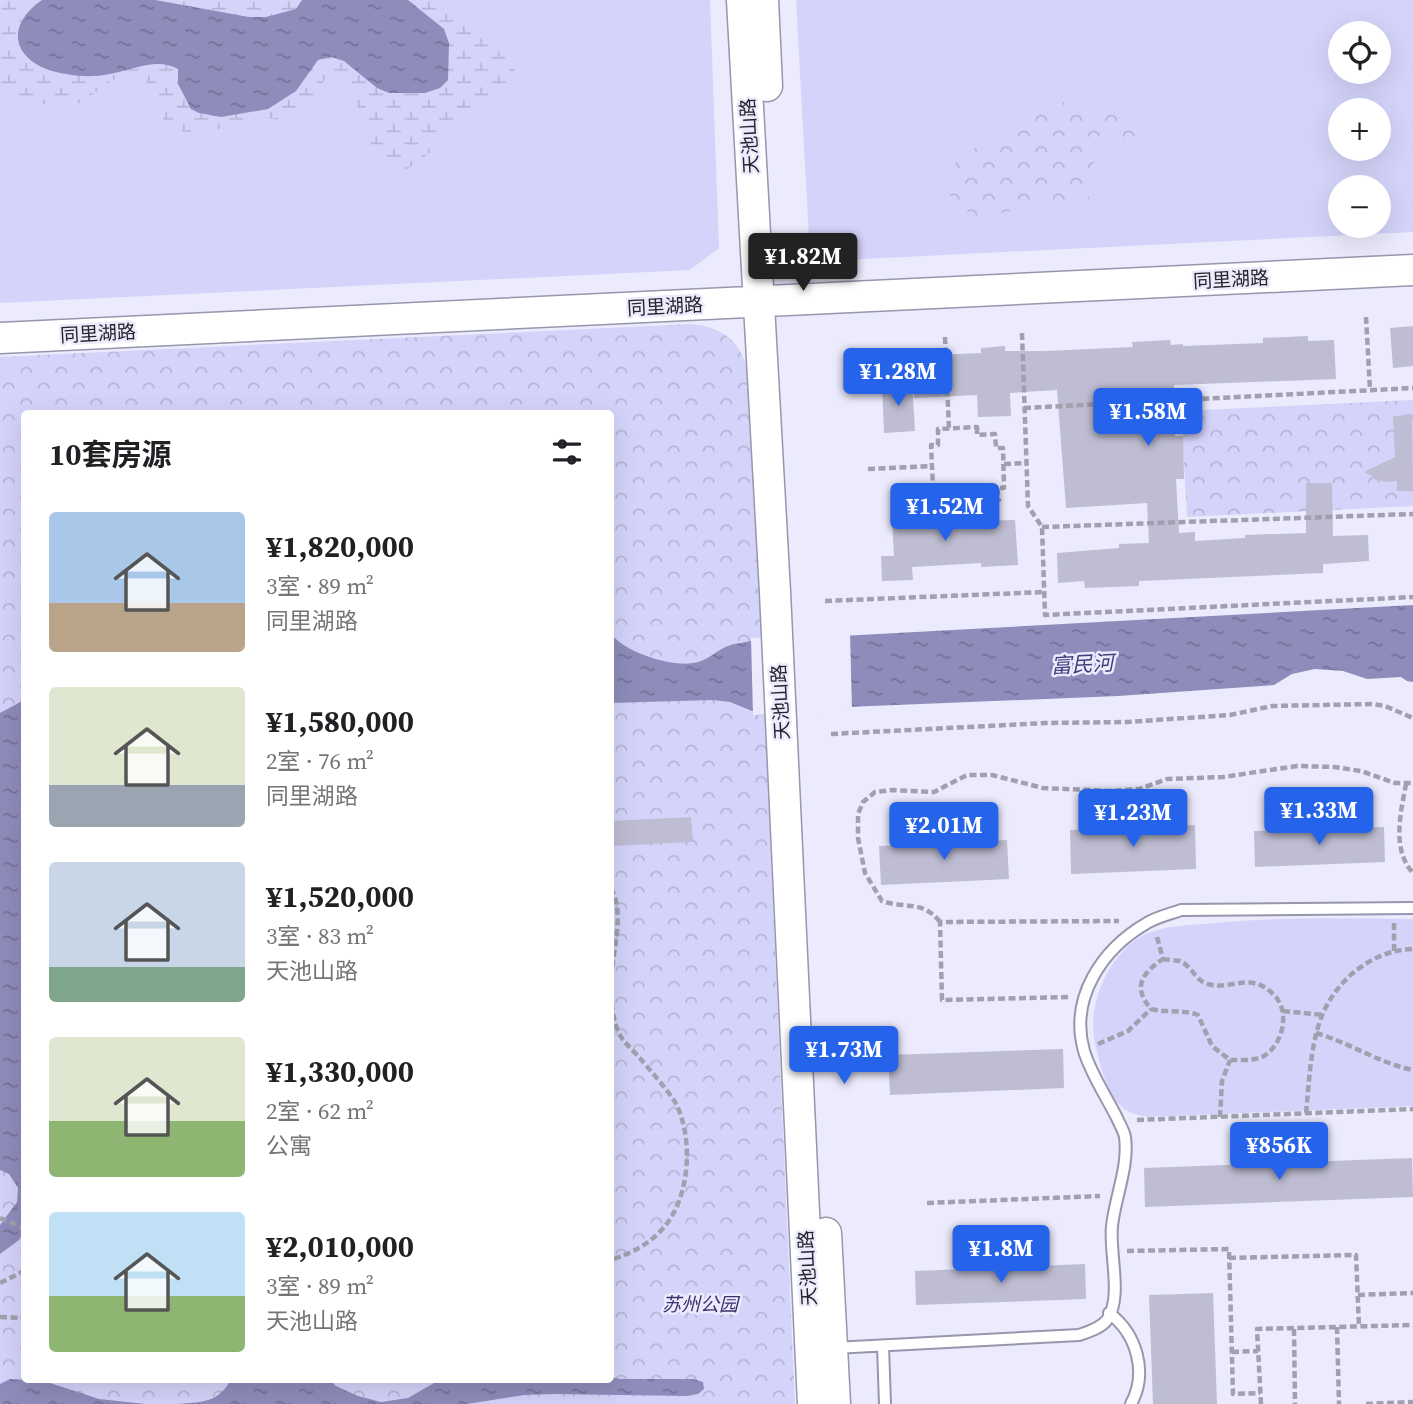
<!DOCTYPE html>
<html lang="zh">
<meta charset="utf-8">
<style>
:root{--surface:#fff;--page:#f6f6f6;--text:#202124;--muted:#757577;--accent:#2563eb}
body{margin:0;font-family:"Source Serif 4","Noto Sans SC",serif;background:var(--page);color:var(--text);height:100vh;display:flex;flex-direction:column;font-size:26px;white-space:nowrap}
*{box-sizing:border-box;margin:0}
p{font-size:23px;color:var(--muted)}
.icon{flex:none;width:38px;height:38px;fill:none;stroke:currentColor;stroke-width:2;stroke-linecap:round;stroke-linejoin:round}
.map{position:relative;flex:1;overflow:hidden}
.panel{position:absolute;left:21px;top:410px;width:593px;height:973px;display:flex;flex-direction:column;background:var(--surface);border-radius:7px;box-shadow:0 7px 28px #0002}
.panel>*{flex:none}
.buttons{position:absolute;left:1328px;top:21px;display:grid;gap:14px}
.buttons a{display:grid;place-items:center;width:63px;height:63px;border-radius:50%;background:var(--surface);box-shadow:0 7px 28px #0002;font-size:35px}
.price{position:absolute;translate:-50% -60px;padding:0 16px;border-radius:7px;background:var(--accent);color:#fff;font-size:23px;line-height:46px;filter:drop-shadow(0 2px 4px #0008)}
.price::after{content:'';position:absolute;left:50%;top:42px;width:21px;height:16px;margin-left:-10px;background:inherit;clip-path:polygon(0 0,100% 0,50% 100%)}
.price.active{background:#222;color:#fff}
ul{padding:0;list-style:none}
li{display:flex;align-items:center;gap:21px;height:175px;padding:0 28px}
li span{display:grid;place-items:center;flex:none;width:196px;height:140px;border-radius:7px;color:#555}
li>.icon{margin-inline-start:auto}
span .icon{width:84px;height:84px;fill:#fffc;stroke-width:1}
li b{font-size:30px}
h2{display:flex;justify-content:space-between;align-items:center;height:84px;padding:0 28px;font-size:30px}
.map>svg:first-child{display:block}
.green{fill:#d4d3fa;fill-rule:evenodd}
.forest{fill:url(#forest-crowns);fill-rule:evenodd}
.wetland{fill:url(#wetland-marsh)}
.water{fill:url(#water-ripples)}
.pier{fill:#ebebfd}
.building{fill:#bebdd3}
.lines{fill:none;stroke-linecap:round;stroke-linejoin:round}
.lane-casing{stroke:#9796ac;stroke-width:14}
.secondary-casing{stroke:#9796ac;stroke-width:33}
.path{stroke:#a0a0ae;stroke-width:4.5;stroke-dasharray:7 3.5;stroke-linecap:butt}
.lane{stroke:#fff;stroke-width:10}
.secondary{stroke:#fff;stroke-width:30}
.labels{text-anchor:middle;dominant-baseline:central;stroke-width:5;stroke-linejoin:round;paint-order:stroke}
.street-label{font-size:19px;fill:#24242c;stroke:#ebebfd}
.park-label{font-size:19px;font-style:italic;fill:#39306c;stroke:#ebebfd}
.water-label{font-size:21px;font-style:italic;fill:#443d7a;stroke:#ebebfd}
</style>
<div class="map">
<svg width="1413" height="1404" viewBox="0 0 1413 1404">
<defs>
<pattern id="forest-crowns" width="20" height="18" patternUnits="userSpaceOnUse" patternTransform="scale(1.75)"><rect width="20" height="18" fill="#d4d3fa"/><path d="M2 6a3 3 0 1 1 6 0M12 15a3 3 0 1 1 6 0" fill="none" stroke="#b6b5d6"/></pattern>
<pattern id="wetland-marsh" width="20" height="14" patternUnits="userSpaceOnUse" patternTransform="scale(1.75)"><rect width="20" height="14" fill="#d4d3fa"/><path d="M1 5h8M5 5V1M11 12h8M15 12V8" fill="none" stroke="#b6b5d6"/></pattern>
<pattern id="water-ripples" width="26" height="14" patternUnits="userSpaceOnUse" patternTransform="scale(1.75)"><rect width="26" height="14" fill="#8e8cbb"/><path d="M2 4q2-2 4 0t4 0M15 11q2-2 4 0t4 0" fill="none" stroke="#747298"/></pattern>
</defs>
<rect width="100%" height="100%" fill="#ebebfd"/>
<path class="green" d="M0 0H710L719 248 690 270 0 303Z
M796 0H1413V232L842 260 809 239ZM1340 33H1379V72H1340ZM1340 110H1379V149H1340ZM1340 187H1379V226H1340Z
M1413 919V1106L1146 1117C1140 1115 1132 1114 1126 1110 1107 1097 1100 1064 1095 1043 1086 1004 1110 951 1146 934 1167 925 1192 925 1215 923 1280 917 1347 918 1413 919Z"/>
<path class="forest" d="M1064 102 1118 109 1140 137 1105 146 1087 174 1089 199 973 217 950 195 956 158Z
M691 324C726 327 743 345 750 378L795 1404H0V357ZM24 413H611V1379H24Z
M1413 400V506L1187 517 1181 411Z"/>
<path class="wetland" d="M0 0H445L513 65 517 79 511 86C492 101 472 115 453 130 434 145 398 197 375 156L350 83 339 75 327 76C320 86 311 109 302 117 290 127 273 116 261 118 231 122 196 145 168 124 150 110 163 82 133 76 113 72 94 97 77 104 50 115 26 93 0 91Z"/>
<path class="water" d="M42 0H155L249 17H266L296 9 302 0H408L444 29 449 43 448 80 440 88 425 93H389L377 88 344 61 331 57 318 60 296 91 268 109 221 117 199 113 191 109 178 84V69C157 57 132 70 110 74 95 77 81 77 66 74 16 67 0 29 42 0Z
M1413 605V682L1407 681 1401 677 1367 679 1343 671 1315 669 1292 674 1274 685 1118 696 752 711 730 702 713 700 611 703V634C625 652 670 667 693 663 708 661 715 651 728 646 735 643 743 643 750 641Z
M24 700V1232L19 1240 0 1254V1225L17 1202 18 1188 9 1174 0 1170V713Z
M611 1377 620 1379H693L703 1382 704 1389 698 1394 687 1396 554 1394 524 1395 467 1404H177C202 1402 219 1403 231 1379H329L336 1386 358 1396 381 1402 408 1398 441 1379Z
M10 1379 44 1381 99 1399 146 1404H0V1384Z"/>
<path class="pier" d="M850 632 852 711 753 715 751 638Z"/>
<path class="building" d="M1413 326V366L1393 368 1390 328Z
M1308 336V341L1334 340 1336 379 1174 385 1175 436H1183L1184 479H1176L1179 533 1195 532V541L1245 538V535L1306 533V483H1332L1333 536 1368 535 1369 561 1323 564V573L1139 581V586L1085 588 1084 581 1058 583 1057 553 1119 548V544L1149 543 1147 503 1066 508 1057 390 1010 393 1011 416 978 417 977 395 914 398 912 356 981 353V348L1005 346V351H1045L1133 347 1132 342 1170 340 1171 345 1183 344V346L1263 343V338Z
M912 382 915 431 884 433 882 384Z
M1412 415 1413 491H1397V481L1384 482 1364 472 1395 457 1393 416Z
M928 500 929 528 978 525V521L1015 520 1018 565 981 567V563L912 567 913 580 882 581 881 556H894L891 502Z
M691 817 693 842 611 846V821Z
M1195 825 1196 869 1071 874 1070 830Z
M1384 827 1385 862 1255 867 1254 831Z
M1007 840 1009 879 881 885 879 846Z
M1063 1049 1064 1088 890 1095 888 1055Z
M1412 1158 1413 1197 1145 1207 1144 1168Z
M1085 1264 1086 1299 916 1305 915 1271Z
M1213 1293 1217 1404H1153L1149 1295Z"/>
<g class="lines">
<g class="lane-casing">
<path id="lane" d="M1109 1313C1137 1334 1148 1373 1131 1404
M883 1346 885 1404
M834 1348 1079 1335C1088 1332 1101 1328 1107 1320 1123 1297 1109 1253 1112 1226 1115 1197 1129 1167 1125 1137 1124 1131 1119 1123 1117 1118 1106 1096 1091 1074 1084 1051 1069 998 1102 949 1147 923 1157 917 1170 914 1181 910L1413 908"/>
</g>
<g class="secondary-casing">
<path id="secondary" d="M742 0 775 592 813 1404
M763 0 767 86
M0 338 1413 270
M826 1233 835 1404"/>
</g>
<path class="path" d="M1366 317 1370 390
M1022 333 1028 506 1042 527 1045 615 1413 597
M945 337 949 429
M1024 408 1413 388
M977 427V435L995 434 996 448H1003L1004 488H997L999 500 980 502V509L941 511 940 487 933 488 931 445H938V429Z
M1004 464 1026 463
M868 469 932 466
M1042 527 1413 514
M825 601 1044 592
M831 734 1046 723 1127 722 1230 715 1272 706 1372 704 1385 706 1413 718
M1406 784C1401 812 1391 849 1413 873
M611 888C625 913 613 950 611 979
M940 922C923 900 906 909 882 901L865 873 858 838V814L863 802 875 792 892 790 934 792 967 775H992L1043 788 1113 791 1139 789 1167 779 1223 777 1297 766 1334 767 1361 771 1395 783H1413
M1394 923V951
M1157 937 1163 959
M1163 959C1168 960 1175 960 1179 961 1192 965 1195 981 1208 984 1232 991 1251 970 1275 996 1291 1013 1282 1047 1262 1057 1252 1061 1240 1060 1230 1060L1212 1046 1198 1015C1182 1009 1167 1013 1151 1009 1132 987 1142 973 1163 959Z
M611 993C612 1006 613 1019 618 1031 622 1041 630 1047 638 1056 649 1069 666 1088 675 1102 694 1137 690 1196 665 1226 650 1244 632 1253 611 1260
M1068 997 942 1000 940 922 1119 921
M1283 1011 1323 1015
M1316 1033C1350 1043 1379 1063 1413 1070
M1098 1044 1128 1031 1151 1009
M1306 1113C1309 1084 1310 1054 1318 1027 1330 985 1369 950 1413 949
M1220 1117 1222 1081 1230 1060
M1137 1120 1413 1109
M927 1203 1100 1196
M0 1218 24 1228
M1127 1251 1229 1249 1233 1394 1260 1393
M1229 1258 1356 1255 1359 1327
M0 1283 24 1271
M1358 1295 1413 1293
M0 1317 24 1318
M1337 1327 1339 1404
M1294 1329 1295 1404
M1232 1352 1258 1351
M1261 1404 1257 1329 1413 1325
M1366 1404 1413 1402"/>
<use href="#lane" class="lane"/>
<use href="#secondary" class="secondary"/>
</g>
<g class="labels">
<g class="street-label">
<text transform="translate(749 136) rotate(-93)">天池山路</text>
<text transform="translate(1231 279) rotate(-3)">同里湖路</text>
<text transform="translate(665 306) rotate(-3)">同里湖路</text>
<text transform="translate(98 333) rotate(-3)">同里湖路</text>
<text transform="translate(780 702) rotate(-93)">天池山路</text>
<text transform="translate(807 1268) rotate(-93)">天池山路</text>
</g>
<g class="park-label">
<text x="700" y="1304">苏州公园</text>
</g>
<g class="water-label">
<text transform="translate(1082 664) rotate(-3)">富民河</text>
</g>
</g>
</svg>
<div class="buttons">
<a><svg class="icon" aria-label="locate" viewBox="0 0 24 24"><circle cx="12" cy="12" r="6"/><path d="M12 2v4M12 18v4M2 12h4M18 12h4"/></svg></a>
<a>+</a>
<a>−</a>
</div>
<b class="price active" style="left:803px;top:293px">¥1.82M</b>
<b class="price" style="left:898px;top:408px">¥1.28M</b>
<b class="price" style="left:1148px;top:448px">¥1.58M</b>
<b class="price" style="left:945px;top:543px">¥1.52M</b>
<b class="price" style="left:1319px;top:847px">¥1.33M</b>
<b class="price" style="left:1133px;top:849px">¥1.23M</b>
<b class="price" style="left:944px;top:862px">¥2.01M</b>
<b class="price" style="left:844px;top:1086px">¥1.73M</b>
<b class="price" style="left:1279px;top:1182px">¥856K</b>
<b class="price" style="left:1001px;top:1285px">¥1.8M</b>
<section class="panel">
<h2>10套房源<svg class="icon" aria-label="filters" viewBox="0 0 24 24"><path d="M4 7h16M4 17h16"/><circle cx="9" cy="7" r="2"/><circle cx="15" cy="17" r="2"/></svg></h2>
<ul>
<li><span style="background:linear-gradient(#a9c7e8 65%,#b9a48a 0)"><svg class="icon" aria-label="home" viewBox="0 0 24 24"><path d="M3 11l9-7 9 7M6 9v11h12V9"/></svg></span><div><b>¥1,820,000</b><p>3室 · 89 m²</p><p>同里湖路</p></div></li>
<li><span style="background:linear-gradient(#dfe7d0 70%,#9aa5b1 0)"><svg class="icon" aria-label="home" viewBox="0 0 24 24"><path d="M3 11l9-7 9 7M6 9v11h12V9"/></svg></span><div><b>¥1,580,000</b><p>2室 · 76 m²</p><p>同里湖路</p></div></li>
<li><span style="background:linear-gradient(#c9d6e8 75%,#7fa58c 0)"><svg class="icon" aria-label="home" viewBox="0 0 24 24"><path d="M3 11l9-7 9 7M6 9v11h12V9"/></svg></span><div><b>¥1,520,000</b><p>3室 · 83 m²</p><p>天池山路</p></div></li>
<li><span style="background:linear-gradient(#dfe7d0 60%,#8fb573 0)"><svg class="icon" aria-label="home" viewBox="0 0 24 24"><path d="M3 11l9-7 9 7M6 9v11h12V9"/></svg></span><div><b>¥1,330,000</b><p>2室 · 62 m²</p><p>公寓</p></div></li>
<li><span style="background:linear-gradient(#bfe0f5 60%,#8fb573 0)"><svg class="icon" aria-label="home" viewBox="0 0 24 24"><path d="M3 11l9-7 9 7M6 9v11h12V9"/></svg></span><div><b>¥2,010,000</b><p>3室 · 89 m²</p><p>天池山路</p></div></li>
</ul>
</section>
</div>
